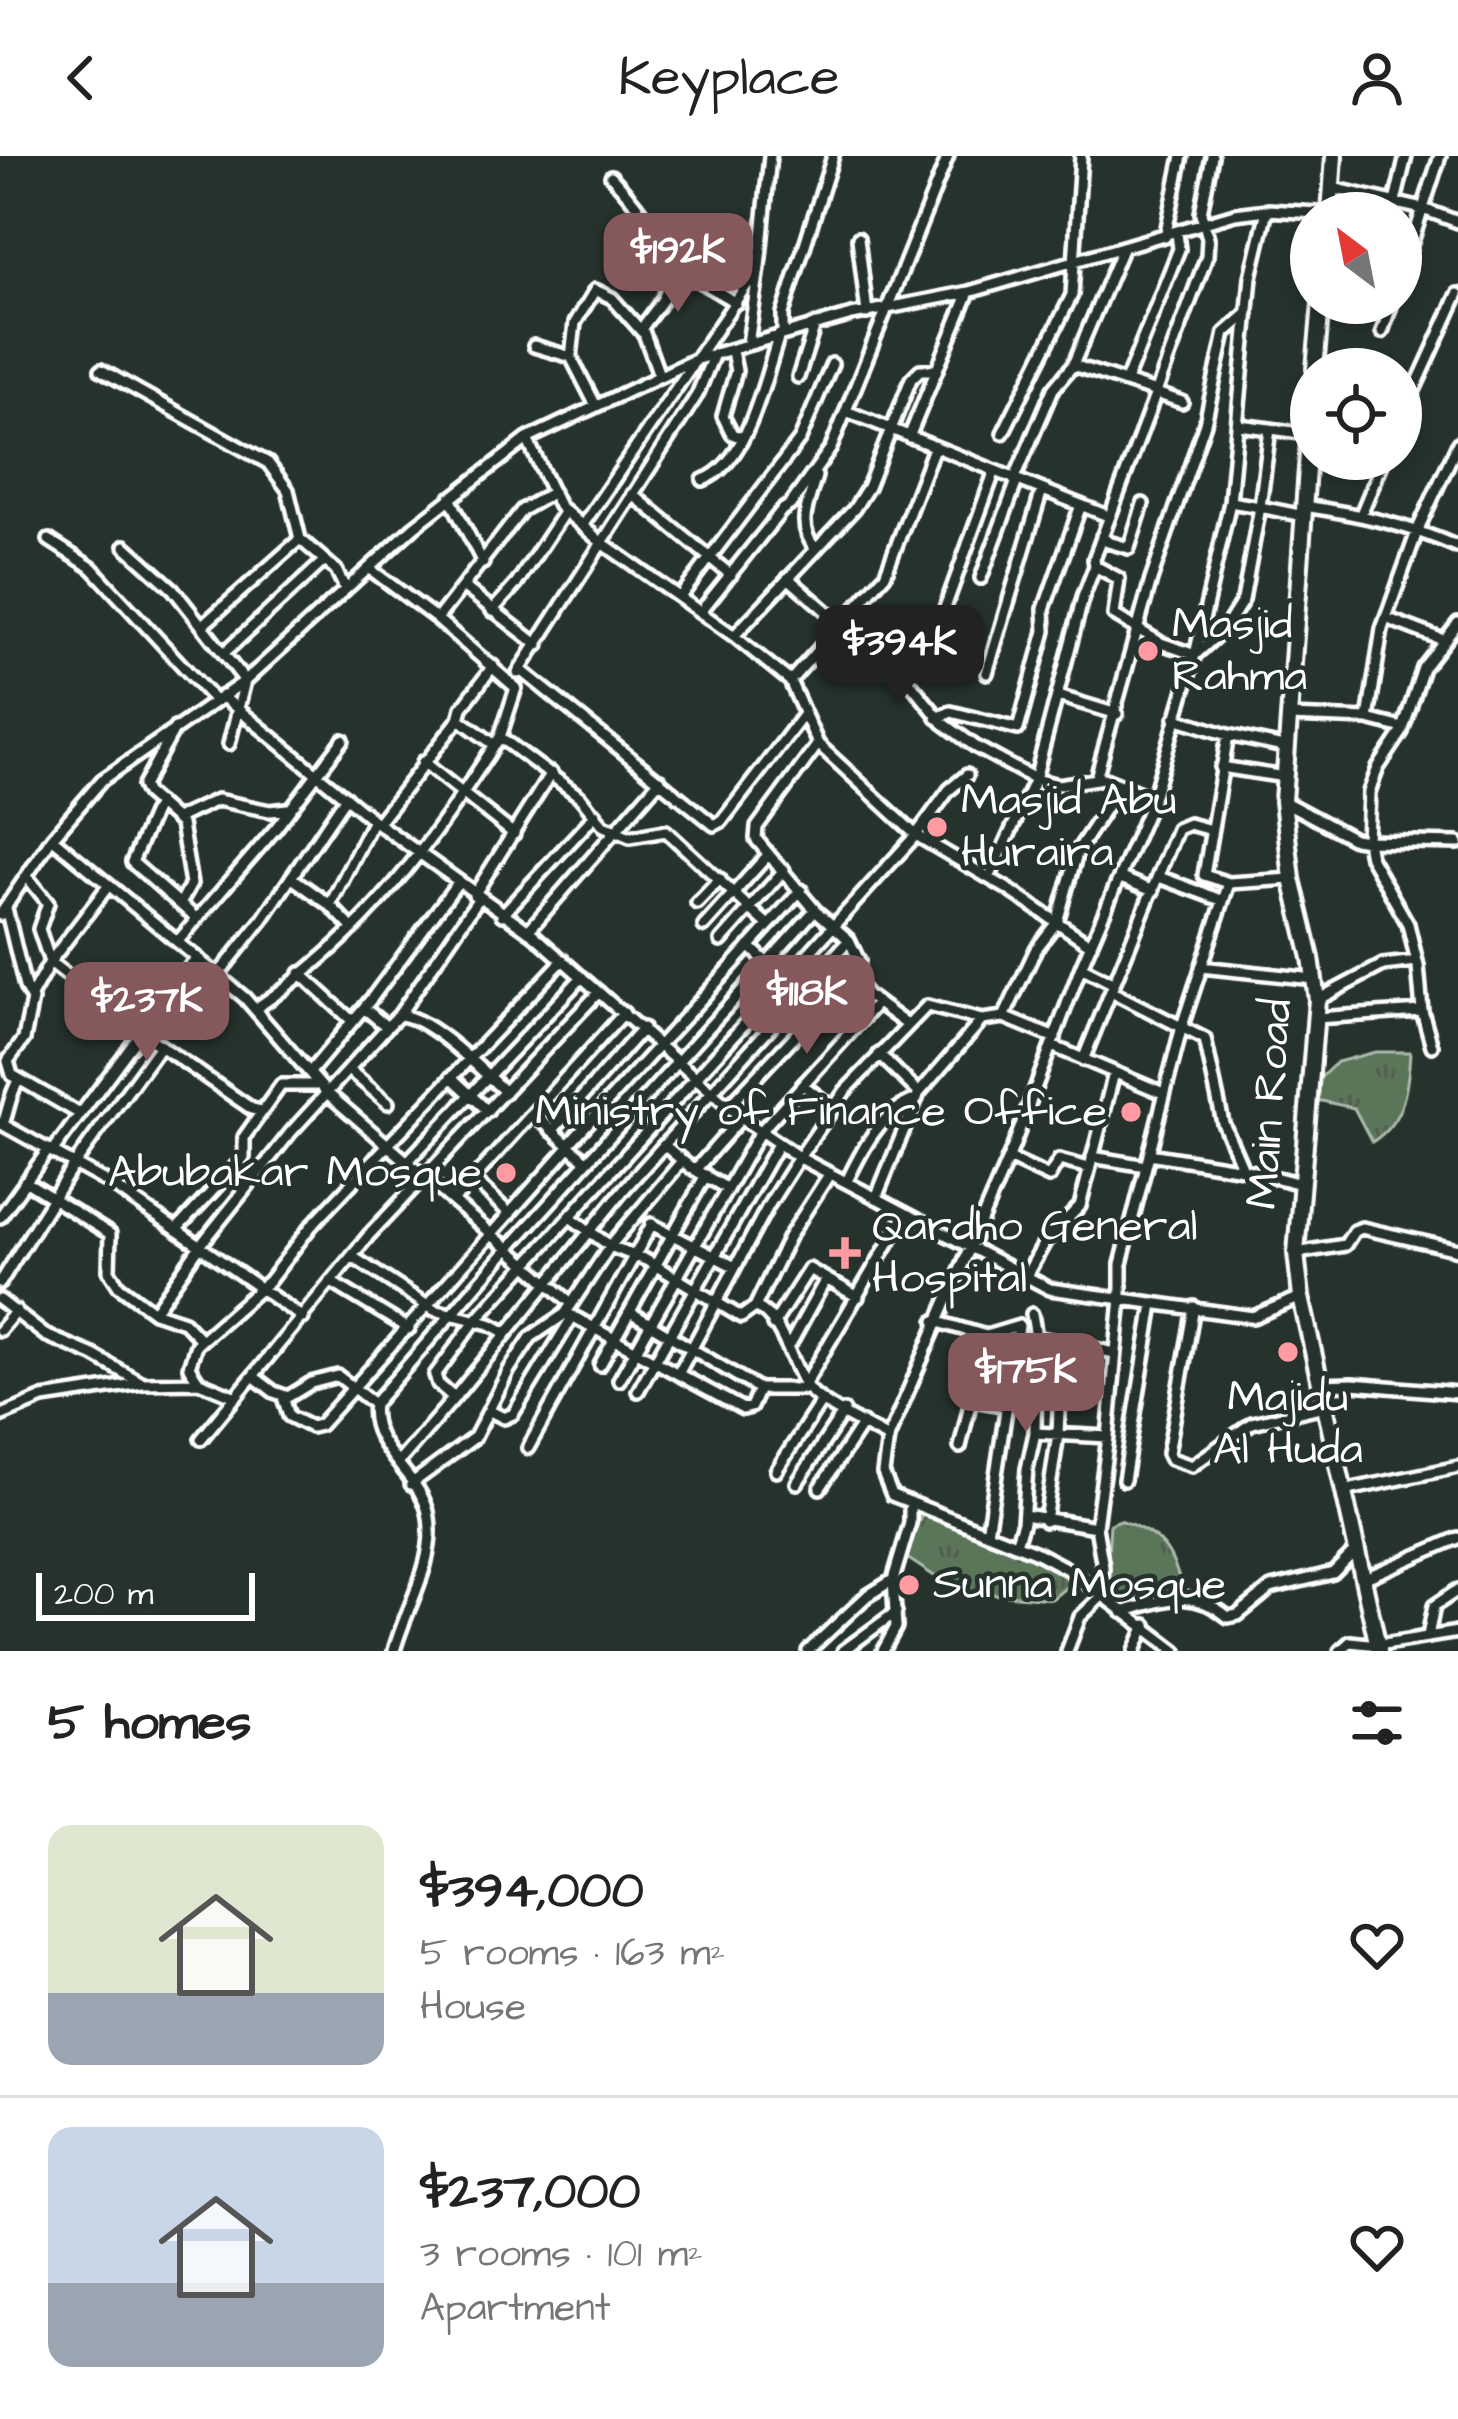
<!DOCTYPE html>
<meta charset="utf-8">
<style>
:root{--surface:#fff;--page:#f2f2f2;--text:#222;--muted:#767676;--line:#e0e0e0;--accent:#85585c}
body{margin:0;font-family:"Architects Daughter",sans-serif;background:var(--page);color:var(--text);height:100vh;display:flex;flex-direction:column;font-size:45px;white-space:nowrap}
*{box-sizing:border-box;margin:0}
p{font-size:39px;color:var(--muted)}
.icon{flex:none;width:66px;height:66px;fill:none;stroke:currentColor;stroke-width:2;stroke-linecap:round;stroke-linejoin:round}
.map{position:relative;height:1495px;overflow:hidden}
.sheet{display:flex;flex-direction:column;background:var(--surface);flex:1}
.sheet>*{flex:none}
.needle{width:78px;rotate:328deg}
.buttons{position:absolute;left:1290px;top:36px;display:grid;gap:24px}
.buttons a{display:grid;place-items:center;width:132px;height:132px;border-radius:50%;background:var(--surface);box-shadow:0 6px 18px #0003;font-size:60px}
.scale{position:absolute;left:36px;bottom:30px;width:219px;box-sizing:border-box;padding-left:12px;border:6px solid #fff;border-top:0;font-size:33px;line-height:42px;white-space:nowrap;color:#fff;-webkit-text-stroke:9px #26332d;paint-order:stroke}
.price{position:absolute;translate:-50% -102px;padding:0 27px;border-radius:24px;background:var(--accent);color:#fff;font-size:39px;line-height:78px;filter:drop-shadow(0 3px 6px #0008)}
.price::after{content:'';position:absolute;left:50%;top:72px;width:36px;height:27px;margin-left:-18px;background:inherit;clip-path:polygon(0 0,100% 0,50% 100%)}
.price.selected{background:#222;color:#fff}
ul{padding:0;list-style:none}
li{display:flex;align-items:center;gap:36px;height:300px;padding:0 48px}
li+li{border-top:3px solid var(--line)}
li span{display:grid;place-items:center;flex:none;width:336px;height:240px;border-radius:24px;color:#555}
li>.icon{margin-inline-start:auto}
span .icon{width:144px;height:144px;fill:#fffc;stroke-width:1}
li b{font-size:51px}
h2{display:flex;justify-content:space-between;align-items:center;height:144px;padding:0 48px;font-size:51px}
header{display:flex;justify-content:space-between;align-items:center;height:156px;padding:0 48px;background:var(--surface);font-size:54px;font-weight:600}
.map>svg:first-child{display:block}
.grass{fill:url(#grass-tufts);stroke:#acbaac;stroke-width:3}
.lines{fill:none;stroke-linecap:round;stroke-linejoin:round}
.street-casing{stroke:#fff;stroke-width:18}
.primary-casing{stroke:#fff;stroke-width:22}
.street{stroke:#26332d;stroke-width:9}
.primary{stroke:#26332d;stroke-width:14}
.poi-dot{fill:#ff9aa2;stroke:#26332d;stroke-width:4.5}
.labels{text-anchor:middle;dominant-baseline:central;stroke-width:9;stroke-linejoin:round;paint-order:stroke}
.poi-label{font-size:45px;fill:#fff;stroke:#26332d;text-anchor:start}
.street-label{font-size:45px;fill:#fff;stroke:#26332d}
</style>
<header><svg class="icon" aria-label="back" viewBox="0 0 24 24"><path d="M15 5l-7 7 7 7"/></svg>Keyplace<svg class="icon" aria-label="person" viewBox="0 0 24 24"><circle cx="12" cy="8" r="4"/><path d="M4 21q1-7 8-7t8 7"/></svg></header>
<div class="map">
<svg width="1458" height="1495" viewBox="0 0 1458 1495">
<defs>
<pattern id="grass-tufts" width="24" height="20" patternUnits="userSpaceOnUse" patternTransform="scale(3)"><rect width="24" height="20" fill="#5a7459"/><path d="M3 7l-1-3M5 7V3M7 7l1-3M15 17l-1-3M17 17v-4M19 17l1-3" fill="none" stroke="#525c51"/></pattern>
</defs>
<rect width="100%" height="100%" fill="#26332d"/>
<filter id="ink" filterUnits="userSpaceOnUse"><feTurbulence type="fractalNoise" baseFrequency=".00833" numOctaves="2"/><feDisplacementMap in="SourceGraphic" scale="24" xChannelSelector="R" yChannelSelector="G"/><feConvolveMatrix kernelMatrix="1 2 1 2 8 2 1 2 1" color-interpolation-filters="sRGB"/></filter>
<g filter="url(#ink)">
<path class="grass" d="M1375 896H1410C1408 931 1405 965 1372 986L1354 952 1317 944 1318 924 1337 906Z
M922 1358 1054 1411 1075 1424 1052 1443 957 1435 904 1400Z
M1120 1364C1162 1379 1172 1393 1183 1436L1124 1449 1101 1439 1107 1415 1110 1368Z"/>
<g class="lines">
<g class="street-casing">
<path id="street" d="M1212 0 1201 57 1208 82 1207 100 1094 403 1095 410 1119 423 1114 459 1161 487 1195 499 1226 471 1243 444 1260 351 1304 360
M611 20C635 46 675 92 668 130 665 145 650 159 642 172L659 219
M1332 32 1423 53 1458 66
M1395 46 1406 0
M1165 81 1182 0
M858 82 867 157
M667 105 736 147
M1401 120 1440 0
M1382 176 1392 147
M783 177V158L833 0
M748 188 759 111
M534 190 571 201 596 250
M732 195 736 215 723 260 732 278 743 282
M571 201 575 167 595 134 612 142 642 176
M1073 209 1156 236
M101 214 268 307 288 334 300 383 336 414 345 432
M798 221 815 169
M1126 225 1179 93 1177 77
M1156 237 1182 246
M846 255 1108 360
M1401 263 1458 138
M1239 269 1309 278
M1003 277 1072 139 1081 0
M909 281 969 136
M527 283 559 350 601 386 734 480 790 525 818 588 916 679 1006 732 1091 789
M703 324C748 308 765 221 779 179
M1014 324 1053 233 1073 209 1122 93
M632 338 731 419
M450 342 483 407
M1230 346 1260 351 1270 273
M1304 350C1359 358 1408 369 1458 391
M1361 358 1384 303
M582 370 759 111 770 0
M1102 380 1108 386 1129 392 1143 348
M49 384 92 412 215 545
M125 390 173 433 245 525 229 588
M816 393C795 370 809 346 816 320
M370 413 437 463 516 532 500 581 579 640 604 670 630 681 666 675 768 769
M788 422 912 529 943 567 976 591 1035 623 1058 629 1103 622 1153 642
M981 422 1017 325
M464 431 538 489
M680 441 800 283 832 208
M492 455 517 427 565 355
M701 455 782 354 790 349 831 292 948 0
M1386 462 1443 484
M437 463 522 354 553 336
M1458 467 1423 512 1402 576 1378 612 1369 636 1367 685 1458 687
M202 470 300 383
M734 480 854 353 868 331 911 223 920 214H934
M224 497 324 405
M926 504 994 317
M521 514 714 669 722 665 804 558
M518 517 697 239 714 198
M987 517 1042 334
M790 525 885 419 934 292
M222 540 373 664 534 779 741 962 800 1002 1050 1133 1253 1161 1301 1141
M1058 540 1117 558
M1289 560 1368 563 1382 473 1418 373 1458 287
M937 562 951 556 1018 573 1045 475 1044 453 1081 349
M1175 562 1228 579 1288 592
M459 563 495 589
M1368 563 1403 572
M175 572 143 630 147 638 181 668 191 728 180 748
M1228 579 1204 719 1229 727 1292 723
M818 588 757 671 756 683 815 754 849 784 859 805 851 820 867 839 906 868
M423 606 514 678
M1221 611 1285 621
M1096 622 1151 424 1205 267 1225 177 1248 157
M1283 645 1354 683 1367 685 1370 701 1408 768 1418 810 1422 855 1432 890
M158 647 132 706 197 763
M178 662 217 644 270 655 287 653
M378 667 459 563 462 552 493 510
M52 682 245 842 326 936 570 1146
M291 721 330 749 353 773
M1159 721 1221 744
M28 722 48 747 39 773 50 806 139 875 252 953 261 955
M989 722 1035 623 1083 441 1095 410
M1121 722 1153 735
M474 739 551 617
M697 747 720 723
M330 749 373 664
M6 752 25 831 32 844 24 883 8 905 12 919 80 958
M0 759 52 682 102 624 245 525 414 371 527 283 694 204 852 159 969 136 1235 58 1267 54 1318 57
M502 759 596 658
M704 770 768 699
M528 775 660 624
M178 785 276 672 343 584
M721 785 784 714
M749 790 784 823
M1081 811 1114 828
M1201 811 1314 823
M300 817 351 864
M217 820 262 764 346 641
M1112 836 1205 883 1223 967 1243 1013
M31 840 50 806 109 729
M1317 844 1383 809 1417 805
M255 853C367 778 428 691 500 581
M399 859 479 742
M1004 861 1036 793 1057 766 1078 694 1121 629
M1316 862 1422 855
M387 871 399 859C430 861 481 914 505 936
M1052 890 1163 937
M879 898 919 937
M1083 904 1177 673 1189 668 1211 674
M349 914 388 947
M310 916 372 842 458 726
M451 921 488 955
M803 929 833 952
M728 951 851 820
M533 957 587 1006
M0 967 112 1029 303 1162
M3 968C10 949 8 943 19 923
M552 975 643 872
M568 989 801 734
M664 989 690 1011 726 1032
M53 995 197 801
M1149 998 1243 1013 1301 1028
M1092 1001 1146 1010
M1008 1002 1049 1021 1059 1004 1089 1012
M407 1006 582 821
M695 1014 741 962
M473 1023 510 1058
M25 1025 110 1078 109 1115 119 1130 154 1156 184 1166 201 1184
M847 1025C863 992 881 955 917 943
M876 1042 919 937 982 864
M453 1045 624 857
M0 1061 49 993
M570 1061 610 1090 646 1104 741 1161 755 1151 789 1081 830 1017
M651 1068 735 1111
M176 1074 244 1001V981L281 929H320
M1296 1097 1345 1089 1354 1075 1362 1072 1458 1094
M353 1101 434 1154 490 1168 505 1176
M1026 1120 1045 1086 1080 1050 1114 917
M0 1127 73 1010 160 890
M333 1127 409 1173
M0 1144 45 1179 93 1199 142 1227 199 1226
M755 1151C780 1159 792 1209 806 1230 819 1248 867 1270 888 1282
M1194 1151 1168 1297 1171 1303 1192 1310 1252 1267 1324 1250
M154 1156 200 1090 291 976 387 871 364 852
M630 1156 759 1233H808
M572 1160 678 1218
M935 1165 986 1180 1019 1170
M773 1169 809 1113 858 1141
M0 1174 16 1155
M1036 1181 1115 1197
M789 1190 826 1123
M600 1209 706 1019
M253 1220 274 1236 288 1241 311 1227 338 1220 374 1248
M619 1224 759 977 877 847
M805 1228 905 1059
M1320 1229 1352 1228 1458 1237
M759 1233 751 1251 743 1253 678 1218 768 1050 794 1009 845 935 927 850 982 864 1004 861 1055 882
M638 1235 778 988
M236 1241 199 1226 189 1211 196 1189 269 1125 312 1069 563 804
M283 1241 289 1260 311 1271 320 1269 570 990
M454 1242 625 1032 849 784
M972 1244 1007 1250
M490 1255 504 1262 513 1258 573 1160
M0 1260 43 1242 142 1227
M1035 1277 1108 1281
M201 1283 369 1079 599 836
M960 1291 986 1180
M528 1292 652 1068
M398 1307 454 1242 438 1228 435 1219 475 1165 916 679 949 634 967 619
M776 1315 822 1244
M1124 1324 1153 1148
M797 1327 844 1255
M411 1328 475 1281 509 1214 531 1181 565 1158 610 1090 682 1005
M820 1332 863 1267
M1343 1335 1458 1311
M1024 1359 1096 1371
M1045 1365 1058 1278 1062 1185
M987 1377 1019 1170
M1016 1388 1023 1366 1027 1313 1035 1277 1036 1181 1032 1158
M1363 1423 1458 1382
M1122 1456C1165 1444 1191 1431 1228 1461L1238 1459 1271 1432 1333 1417 1356 1394
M1428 1480 1434 1450 1458 1434
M394 1495C405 1453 436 1407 429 1361 423 1319 367 1293 374 1248L507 1094 815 754
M808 1495 867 1440 893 1424
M843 1495 896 1456
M883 1495 896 1471 893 1424 910 1367V1346
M1067 1495 1080 1461 1101 1441 1103 1411 1096 1371 1108 1281 1121 1142V1108L1182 870 1229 727
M1135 1495 1146 1469
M1176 1495 1069 1414 1035 1396 892 1339 883 1317 888 1282 1013 991 1081 811 1153 642 1195 499 1230 346 1251 121 1267 54
M1340 1495 1350 1486 1378 1489 1458 1476"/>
</g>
<g class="primary-casing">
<path id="primary" d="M1330 57 1334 0
M1315 213 1321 147
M1311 257 1283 645 1292 723 1311 802 1317 844 1296 1097 1301 1141 1379 1495"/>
</g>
<use href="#street" class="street"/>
<use href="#primary" class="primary"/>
</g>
</g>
<g class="poi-dot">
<circle cx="1148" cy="495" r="12"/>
<circle cx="937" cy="671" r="12"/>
<circle cx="1131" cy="956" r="12"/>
<circle cx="506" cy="1017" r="12"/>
<path d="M839 1079h12v12h12v12h-12v12h-12v-12h-12v-12h12z"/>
<circle cx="1288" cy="1196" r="12"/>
<circle cx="909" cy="1429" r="12"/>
</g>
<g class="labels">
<g class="poi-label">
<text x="1172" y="469">Masjid<tspan x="1172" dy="52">Rahma</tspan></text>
<text x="961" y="645">Masjid Abu<tspan x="961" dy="52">Huraira</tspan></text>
<text x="1107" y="956" text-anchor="end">Ministry of Finance Office</text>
<text x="482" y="1017" text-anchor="end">Abubakar Mosque</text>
<text x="872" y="1071">Qardho General<tspan x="872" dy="52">Hospital</tspan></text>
<text x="1288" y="1242" text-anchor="middle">Majidu<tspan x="1288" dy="52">Al Huda</tspan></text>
<text x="933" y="1429">Sunna Mosque</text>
</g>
<g class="street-label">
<text transform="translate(1270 948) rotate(-86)">Main Road</text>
</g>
</g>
</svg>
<div class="buttons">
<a><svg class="needle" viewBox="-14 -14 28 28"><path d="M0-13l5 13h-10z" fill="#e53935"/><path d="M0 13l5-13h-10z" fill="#767676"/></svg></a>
<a><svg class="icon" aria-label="locate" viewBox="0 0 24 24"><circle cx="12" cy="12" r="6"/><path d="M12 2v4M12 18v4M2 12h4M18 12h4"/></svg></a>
</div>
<div class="scale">200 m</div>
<b class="price" style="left:678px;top:159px">$192K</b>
<b class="price selected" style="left:900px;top:551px">$394K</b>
<b class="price" style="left:807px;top:901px">$118K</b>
<b class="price" style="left:147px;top:908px">$237K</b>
<b class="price" style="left:1026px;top:1279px">$175K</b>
</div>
<section class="sheet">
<h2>5 homes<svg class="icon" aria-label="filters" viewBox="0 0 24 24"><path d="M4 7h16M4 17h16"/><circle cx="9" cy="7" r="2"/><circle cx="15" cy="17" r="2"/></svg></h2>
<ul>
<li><span style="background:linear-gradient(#dfe7d0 70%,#9aa5b1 0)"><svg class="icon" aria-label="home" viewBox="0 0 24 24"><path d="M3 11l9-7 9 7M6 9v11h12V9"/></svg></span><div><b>$394,000</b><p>5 rooms · 163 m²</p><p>House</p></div><svg class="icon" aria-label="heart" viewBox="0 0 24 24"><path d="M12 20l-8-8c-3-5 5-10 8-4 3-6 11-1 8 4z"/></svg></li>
<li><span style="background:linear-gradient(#c9d6e8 65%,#9aa5b1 0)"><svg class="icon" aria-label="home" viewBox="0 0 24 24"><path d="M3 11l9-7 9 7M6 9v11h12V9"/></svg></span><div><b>$237,000</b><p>3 rooms · 101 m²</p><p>Apartment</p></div><svg class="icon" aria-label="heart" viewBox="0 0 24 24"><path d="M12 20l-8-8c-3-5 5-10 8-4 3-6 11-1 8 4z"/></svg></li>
</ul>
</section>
